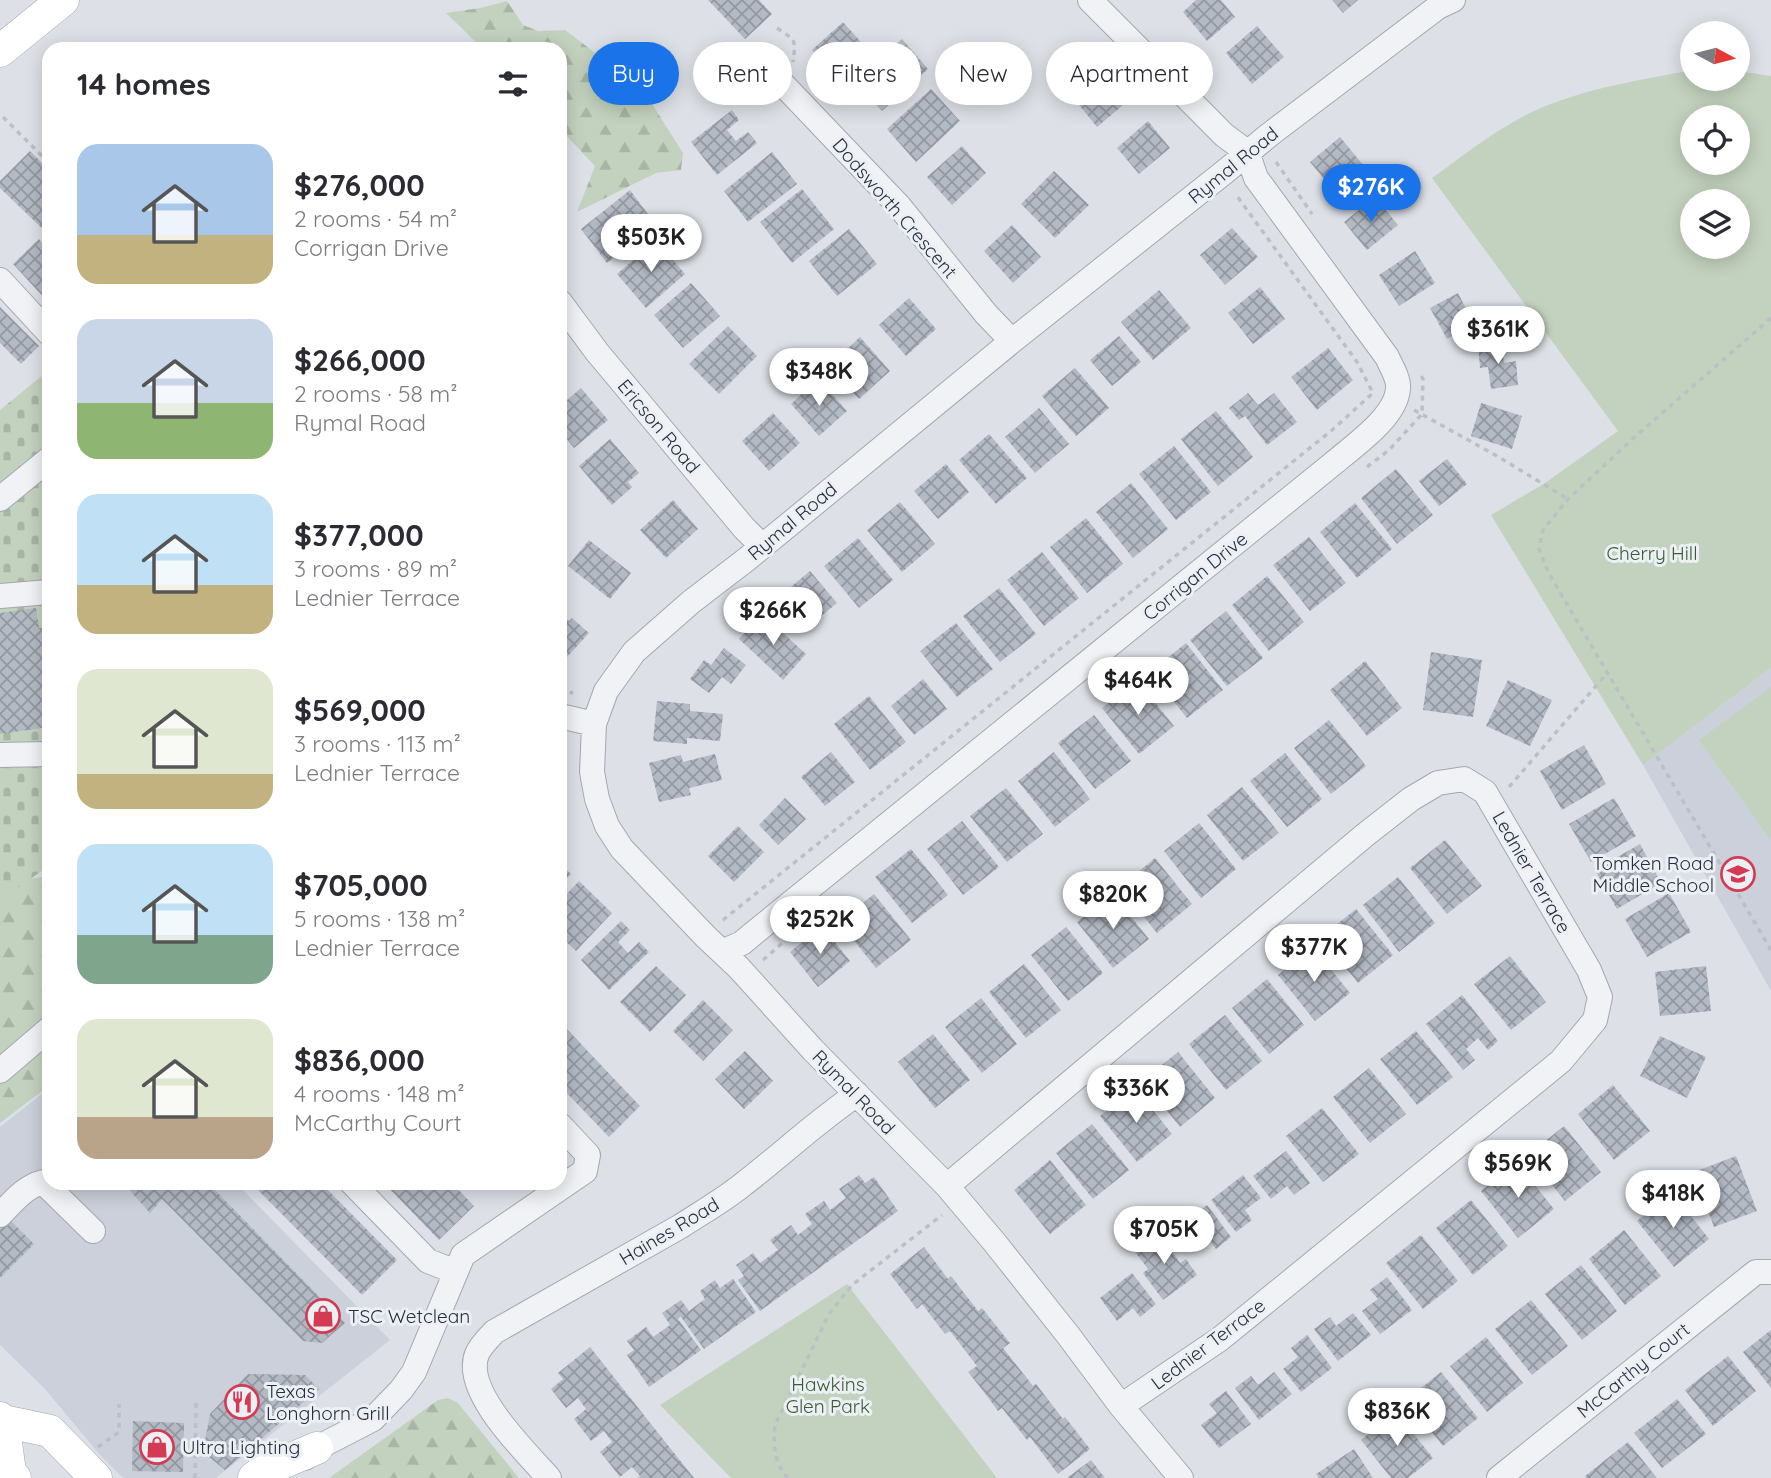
<!DOCTYPE html>
<meta charset="utf-8">
<style>
:root{--surface:#fff;--page:#f2f2f3;--text:#2b2b33;--muted:#7c7c81;--accent:#1a73e8}
body{margin:0;font-family:Quicksand,sans-serif;background:var(--page);color:var(--text);height:100vh;display:flex;flex-direction:column;font-size:26px;white-space:nowrap}
*{box-sizing:border-box;margin:0}
p{font-size:23px;color:var(--muted)}
.icon{flex:none;width:38px;height:38px;fill:none;stroke:currentColor;stroke-width:2;stroke-linecap:round;stroke-linejoin:round}
.map{position:relative;flex:1;overflow:hidden}
.sheet{position:absolute;left:42px;top:42px;width:525px;height:1148px;display:flex;flex-direction:column;background:var(--surface);border-radius:21px;box-shadow:0 4px 18px #0003}
.sheet>*{flex:none}
.guide{position:absolute;left:588px;top:42px;width:665px;height:63px;display:flex;gap:14px}
.needle{width:46px;rotate:97deg}
.tools{position:absolute;left:1680px;top:21px;display:grid;gap:14px}
.tools a{display:grid;place-items:center;width:70px;height:70px;border-radius:50%;background:var(--surface);box-shadow:0 4px 18px #0003;font-size:35px}
.price{position:absolute;translate:-50% -60px;padding:0 16px;border-radius:24px;background:#fff;color:#222;font-size:23px;line-height:46px;filter:drop-shadow(0 2px 4px #0008)}
.price::after{content:'';position:absolute;left:50%;top:42px;width:21px;height:16px;margin-left:-10px;background:inherit;clip-path:polygon(0 0,100% 0,50% 100%)}
.price.active{background:var(--accent);color:#fff}
ul{padding:0;list-style:none}
li{display:flex;align-items:center;gap:21px;height:175px;padding:0 35px}
li span{display:grid;place-items:center;flex:none;width:196px;height:140px;border-radius:21px;color:#555}
li>.icon{margin-inline-start:auto}
span .icon{width:84px;height:84px;fill:#fffc;stroke-width:1}
li b{font-size:30px}
h2{display:flex;justify-content:space-between;align-items:center;height:84px;padding:0 35px;font-size:30px}
.chip{padding:0 24px;border-radius:32px;background:var(--surface);box-shadow:0 4px 18px #0003;font-size:24px;line-height:63px}
.chip.active{background:var(--accent);color:#fff}
.map>svg:first-child{display:block}
.built{fill:#cbd0da}
.forest{fill:url(#forest-firs)}
.cemetery{fill:url(#cemetery-stones)}
.park{fill:#c3d2be;fill-rule:evenodd}
.building{fill:url(#building-cross-hatch)}
.lines{fill:none;stroke-linecap:round;stroke-linejoin:round}
.minor-casing{stroke:#a2a8b1;stroke-width:26}
.major-casing{stroke:#9ca5b4;stroke-width:33}
.path{stroke:#bbbfc6;stroke-width:3.5;stroke-dasharray:5 5;stroke-linecap:butt}
.minor{stroke:#f0f2f6;stroke-width:24}
.major{stroke:#fff;stroke-width:32}
.labels{text-anchor:middle;dominant-baseline:central;stroke-width:6;stroke-linejoin:round;paint-order:stroke}
.street-label{font-size:19px;fill:#262f3f;stroke:#ecf0f5}
.park-label{font-size:19px;fill:#3a5b33;stroke:#ecf0f5}
.poi-label{font-size:19px;fill:#262f3f;stroke:#ecf0f5;text-anchor:start}
</style>
<div class="map">
<svg width="1771" height="1478" viewBox="0 0 1771 1478">
<defs>
<pattern id="forest-firs" width="22" height="20" patternUnits="userSpaceOnUse" patternTransform="scale(1.75)"><rect width="22" height="20" fill="#c3d2be"/><path d="M5 1l3.5 6h-7zM16 11l3.5 6h-7z" fill="#a7b5a4"/></pattern>
<pattern id="cemetery-stones" width="16" height="16" patternUnits="userSpaceOnUse" patternTransform="scale(1.75)"><rect width="16" height="16" fill="#c3d2be"/><path d="M2 7V4a2 2 0 0 1 4 0v3zM10 15v-3a2 2 0 0 1 4 0v3z" fill="#a7b5a4"/></pattern>
<pattern id="building-cross-hatch" width="8" height="8" patternUnits="userSpaceOnUse" patternTransform="scale(1.75)"><rect width="8" height="8" fill="#b4bac4"/><path d="M0 0l8 8M0 8l8-8" fill="none" stroke="#9298a1"/></pattern>
</defs>
<rect width="100%" height="100%" fill="#dde1e7"/>
<path class="built" d="M1771 668V991L1643 765Z
M49 1088V1183H236L390 1340 216 1478H123L100 1455 45 1389 0 1345V1127Z"/>
<path class="forest" d="M507 1 523 25 538 31 565 30 642 88 683 153 681 170 656 173 577 212 595 166 560 129V49H483L446 13 480 8Z
M49 876V1086L0 1123V883Z
M448 1398 458 1403 519 1478H329L438 1400Z"/>
<path class="cemetery" d="M49 370V866L0 900V410Z"/>
<path class="park" d="M1738 71 1771 76V668L1643 765 1491 515 1545 483 1618 431 1432 178C1471 150 1510 118 1556 102 1597 87 1639 80 1682 72H1692V79H1738ZM1692 117H1738V163H1692ZM1738 201V247H1692V201Z
M1771 687V840L1699 740Z
M847 1284 997 1478H731L660 1405Z"/>
<path class="building" d="M708 0H759L772 14 745 39Z
M1196 0H1221L1235 17 1207 41 1183 12Z
M1332 0H1358L1343 13Z
M843 22 869 51 838 80 812 50Z
M1257 26 1284 57 1252 84 1226 53Z
M902 39 928 69 882 111 855 81Z
M1107 74 1129 100 1097 127 1075 100Z
M931 89 960 121 916 162 887 129Z
M732 110 739 120 727 130 736 141 748 132 757 143 717 175 691 142Z
M1148 121 1170 148 1139 174 1117 148Z
M1340 137 1364 166 1334 191 1310 162Z
M962 146 986 173 952 205 927 177Z
M30 151 49 170V235L0 188V181Z
M772 152 797 184 748 222 724 191Z
M1054 171 1089 205 1055 238 1021 204Z
M802 189 834 229 792 263 760 222Z
M630 190 656 225 607 263 581 229Z
M1375 197 1398 225 1367 250 1344 222Z
M1012 225 1041 257 1013 283 984 251Z
M1232 228 1258 257 1225 285 1200 255Z
M849 229 877 264 837 296 809 261Z
M39 239 49 251V303L13 264Z
M656 240 685 274 646 308 617 274Z
M1415 251 1435 283 1399 306 1379 275Z
M691 283 720 316 683 348 654 315Z
M1260 287 1285 319 1253 344 1228 313Z
M1159 290 1191 328 1153 360 1121 322Z
M1458 293 1474 324 1447 339 1430 308Z
M909 298 936 329 906 356 879 325Z
M0 307 39 346 21 364 0 343Z
M728 326 757 356 719 394 689 364Z
M1119 336 1141 362 1112 386 1090 360Z
M860 337 890 371 859 399 829 366Z
M1501 342 1504 363 1516 361 1518 385 1491 389 1488 367 1480 368 1478 345Z
M1328 348 1353 380 1317 410 1291 377Z
M1075 368 1109 408 1076 436 1042 396Z
M818 379 847 411 819 436 791 404Z
M581 388 608 420 574 448 560 431V406Z
M1248 393 1258 405 1274 393 1297 422 1267 445 1245 416 1239 420 1229 408Z
M1481 403 1522 416 1512 449 1471 436Z
M1039 408 1069 444 1035 473 1005 437Z
M1216 411 1253 457 1218 486 1181 439Z
M773 413 800 443 769 471 742 441Z
M989 434 1027 478 996 504 959 460Z
M610 439 639 473 628 482 632 487 612 505 579 466Z
M1174 446 1211 492 1176 520 1139 474Z
M1447 459 1467 484 1439 506 1419 481Z
M946 464 969 492 938 519 914 491Z
M1396 469 1433 515 1397 544 1361 498Z
M1131 483 1168 529 1133 558 1096 512Z
M673 500 698 529 666 558 640 530Z
M900 502 935 544 902 572 867 530Z
M1355 503 1392 549 1357 578 1320 532Z
M1086 518 1123 564 1087 593 1050 547Z
M1309 537 1346 583 1310 611 1273 565Z
M858 538 893 580 859 608 824 566Z
M589 540 631 573 610 599 568 566Z
M1042 552 1079 598 1044 626 1007 580Z
M810 571 837 603 807 628 780 596Z
M1267 576 1304 622 1269 651 1232 605Z
M999 588 1036 634 1000 662 963 616Z
M36 608 39 628 49 627V727L0 734V613Z
M1226 611 1263 658 1227 686 1190 640Z
M560 613 569 621 572 618 589 633 567 657 560 651Z
M762 614 806 654 783 680 739 639Z
M956 623 993 669 957 697 920 651Z
M1186 643 1223 690 1187 718 1150 672Z
M724 648 746 665 731 684 722 677 709 693 690 679 704 660 711 665Z
M1431 652 1482 660 1473 717 1423 710Z
M1365 661 1402 708 1367 736 1330 690Z
M923 679 947 709 914 735 891 706Z
M1137 680 1174 726 1139 754 1102 708Z
M1508 680 1552 700 1530 746 1486 726Z
M869 696 906 742 870 770 834 724Z
M657 701 690 704V711L723 714 720 741 687 738V744L653 741Z
M1094 715 1131 761 1095 789 1058 743Z
M1329 720 1366 766 1331 794 1294 748Z
M1584 745 1606 784 1562 810 1540 771Z
M831 752 855 782 825 806 801 777Z
M1054 752 1090 799 1055 827 1018 781Z
M1285 753 1322 799 1287 827 1250 781Z
M715 754 722 780 689 788 691 795 659 802 649 763 681 755 683 762Z
M1242 787 1279 833 1243 861 1207 815Z
M1006 788 1043 834 1007 862 970 816Z
M785 798 806 819 778 845 759 825Z
M1614 798 1636 836 1591 862 1569 824Z
M962 821 999 867 963 895 927 849Z
M1199 823 1236 869 1201 898 1164 851Z
M738 826 764 852 734 882 708 856Z
M1445 840 1482 886 1447 914 1410 868Z
M1640 844 1661 883 1617 909 1595 870Z
M911 849 948 895 912 923 875 877Z
M1155 858 1192 904 1157 933 1120 887Z
M560 863 571 874 560 884Z
M1398 877 1435 923 1399 952 1363 905Z
M579 881 612 913 576 951 560 936V901Z
M1112 893 1149 939 1113 968 1077 922Z
M1669 893 1691 932 1647 957 1625 919Z
M874 894 911 940 876 968 839 922Z
M1356 909 1393 955 1358 983 1321 937Z
M621 921 630 930 618 942 628 953 639 942 649 952 609 990 581 960Z
M822 926 850 961 818 987 790 952Z
M1066 927 1103 973 1068 1001 1031 955Z
M1313 947 1350 993 1315 1021 1278 975Z
M1510 956 1546 1002 1511 1030 1474 984Z
M1024 964 1061 1010 1026 1038 989 992Z
M656 966 686 995 650 1032 620 1002Z
M1706 966 1711 1011 1660 1016 1655 972Z
M1267 979 1304 1025 1269 1054 1232 1008Z
M1462 995 1498 1041 1488 1050 1478 1038 1466 1049 1475 1060 1463 1070 1426 1024Z
M981 998 1017 1044 982 1073 945 1027Z
M703 1000 733 1030 703 1061 673 1031Z
M1225 1015 1262 1061 1226 1090 1189 1044Z
M560 1022 640 1106 609 1137 560 1086Z
M1416 1031 1453 1077 1417 1105 1380 1059Z
M933 1034 970 1080 935 1108 898 1062Z
M1660 1036 1706 1057 1687 1098 1640 1076Z
M745 1051 773 1081 744 1109 715 1079Z
M1178 1052 1215 1098 1180 1127 1143 1080Z
M1369 1068 1406 1114 1370 1143 1333 1097Z
M1613 1085 1650 1131 1614 1160 1578 1114Z
M1135 1088 1172 1134 1137 1162 1100 1116Z
M1322 1108 1359 1154 1323 1182 1286 1136Z
M1092 1124 1129 1170 1093 1199 1056 1153Z
M1564 1126 1601 1172 1565 1201 1528 1155Z
M1286 1151 1310 1183 1294 1195 1287 1186 1271 1199 1253 1176Z
M1736 1156 1757 1211 1714 1227 1694 1172Z
M1050 1160 1086 1205 1050 1234 1014 1190Z
M1517 1163 1554 1209 1518 1238 1481 1191Z
M859 1175 865 1183 874 1177 898 1211 760 1311 738 1280 744 1276 736 1265 753 1253 760 1263 778 1250 770 1240 791 1225 798 1235 812 1224 805 1214 824 1201 830 1210 846 1198 839 1189Z
M1243 1175 1261 1198 1245 1210 1252 1220 1236 1232 1211 1200Z
M123 1183H208L345 1323 322 1343 303 1341 162 1199 150 1213Z
M251 1183H321L397 1260 362 1295Z
M384 1183H452L474 1206 439 1240Z
M1672 1192 1709 1239 1674 1267 1637 1221Z
M1471 1200 1508 1246 1473 1275 1436 1228Z
M1207 1205 1231 1237 1216 1249 1209 1240 1193 1253 1175 1230Z
M7 1217 34 1244 0 1278V1224Z
M1624 1230 1661 1276 1625 1305 1589 1259Z
M1158 1232 1180 1263 1186 1259 1197 1275 1163 1300 1143 1273 1148 1269 1133 1249Z
M1421 1235 1458 1281 1423 1309 1386 1263Z
M924 1247 948 1279 951 1276 978 1311 982 1308 1010 1343 1003 1348 1033 1386 1036 1384 1063 1419 1065 1417 1090 1449 1058 1474 1030 1437 1027 1440 1002 1408 998 1411 984 1392 968 1372 977 1366 950 1331 945 1334 922 1304 917 1309 890 1274Z
M1581 1265 1617 1311 1582 1340 1545 1294Z
M1132 1273 1156 1304 1140 1317 1133 1308 1117 1321 1100 1298Z
M1387 1277 1412 1310 1380 1334 1362 1311 1378 1299 1370 1290Z
M733 1279 756 1312 704 1349 681 1317H680L678 1319 701 1350 649 1387 627 1355 634 1350 627 1341 646 1327 653 1337 670 1325 662 1313 681 1300 689 1311 705 1299 700 1291 708 1285 715 1280 720 1288Z
M1531 1300 1568 1346 1532 1375 1495 1329Z
M1353 1313 1371 1335 1338 1361 1314 1329 1330 1317 1336 1326Z
M1771 1330V1388L1743 1352Z
M1307 1335 1332 1368 1301 1392 1283 1369 1298 1357 1291 1348Z
M1486 1337 1523 1383 1487 1412 1450 1366Z
M590 1347 647 1419 694 1478H638L640 1476 632 1467 620 1477 606 1459 600 1452 612 1442 604 1431 591 1441 574 1419 586 1409 578 1398 566 1408 551 1389 563 1379 558 1373Z
M1728 1356 1756 1391 1713 1426 1685 1390Z
M1274 1372 1292 1394 1259 1420 1235 1388 1251 1376 1258 1385Z
M1441 1372 1478 1418 1443 1446 1406 1400Z
M248 1374 305 1375 319 1389 225 1470 203 1452 210 1414Z
M1226 1391 1251 1424 1219 1448 1201 1425 1217 1413 1209 1404Z
M1677 1399 1706 1434 1662 1468 1634 1433Z
M1396 1412 1433 1458 1408 1478H1391L1361 1440Z
M133 1421 184 1423 183 1472 132 1471Z
M1628 1442 1657 1478H1586L1585 1476Z
M1354 1449 1373 1478H1319L1316 1474Z
M1091 1460 1105 1478H1067Z"/>
<g class="lines">
<g class="minor-casing">
<path id="minor" d="M775 76 899 206 986 314 1012 341
M0 280 49 333
M560 302 597 352 744 528 762 546
M0 499 49 459
M0 596 49 592
M560 716 594 724
M0 755 49 754
M722 952 742 943 754 933 1335 462C1355 445 1397 416 1398 388 1399 379 1391 366 1387 357L1256 178 1247 152 1224 135 1090 0
M0 1071 49 1029
M352 1183 428 1261 456 1272
M947 1186 1365 835 1411 799 1438 783 1464 779 1485 792 1589 970 1600 997 1595 1020 1561 1061 1220 1339 1121 1406
M0 1215C13 1202 24 1187 43 1182L93 1231
M305 1458 317 1448 373 1419 401 1390 414 1372 463 1255 585 1171 588 1155 560 1125
M549 1478C526 1452 462 1391 477 1354 481 1345 488 1339 494 1332L681 1226C701 1213 722 1201 741 1186 780 1156 816 1122 857 1094
M1181 1478 1121 1406 1068 1335 995 1243 947 1186 813 1050 739 968 706 937 622 849 607 826 597 799 592 772 594 724 606 691 634 652 691 602 747 559 1012 341 1227 170 1269 135 1438 7 1453 0
M1499 1478 1756 1272H1771"/>
</g>
<g class="major-casing">
<path id="major" d="M0 51 63 0
M0 1418 3 1421 50 1431 96 1478
M3 1421 10 1472 15 1478
M254 1478 263 1471 317 1448"/>
</g>
<path class="path" d="M777 28C796 41 796 39 793 62
M3 117 49 163
M1276 162 1312 214
M1771 318 1637 435 1568 499 1543 530 1539 549 1548 572 1771 950
M1414 410 1497 456 1568 499
M1367 467 1389 450 1422 414 1423 379 1420 374
M560 690 573 693
M1509 787 1608 672
M723 920 1331 431 1373 393 1357 362 1237 196
M763 960 796 931
M98 1447 119 1432V1404
M195 1478 196 1402
M788 1478C774 1463 773 1445 775 1425L829 1314 852 1285 942 1215"/>
<use href="#minor" class="minor"/>
<use href="#major" class="major"/>
</g>
<defs>
<g id="school-ring" transform="scale(1.75)"><circle r="9.5" fill="#ecf0f5" stroke="#d33b52" stroke-width="1.5"/><path d="M0-5L7-2L0 1L-7-2ZM-4 1L0 2.5L4 1V4Q0 6-4 4Z" fill="#d33b52"/></g>
<g id="shop-ring" transform="scale(1.75)"><circle r="9.5" fill="#ecf0f5" stroke="#d33b52" stroke-width="1.5"/><path d="M-5-2.5h2.3a2.7 3.5 0 0 1 5.4 0H5L5.5 6h-11ZM-1.5-2.5h3a1.5 2.3 0 0 0-3 0Z" fill="#d33b52"/></g>
<g id="restaurant-ring" transform="scale(1.75)"><circle r="9.5" fill="#ecf0f5" stroke="#d33b52" stroke-width="1.5"/><path d="M-5-6h1v4h1v-4h1v4h1v-4h1v5L-1.5 .5V6h-2V.5L-5-1ZM5-6V6H3V1.5H1.5Q1.5-4 5-6Z" fill="#d33b52"/></g>
</defs>
<g fill-rule="evenodd">
<use href="#school-ring" x="1738" y="874"/>
<use href="#shop-ring" x="323" y="1316"/>
<use href="#restaurant-ring" x="242" y="1402"/>
<use href="#shop-ring" x="157" y="1447"/>
</g>
<g class="labels">
<g class="street-label">
<text transform="translate(1233 165) rotate(-39)">Rymal Road</text>
<text transform="translate(895 208) rotate(49)">Dodsworth Crescent</text>
<text transform="translate(659 426) rotate(50)">Ericson Road</text>
<text transform="translate(792 521) rotate(-40)">Rymal Road</text>
<text transform="translate(1195 576) rotate(-39)">Corrigan Drive</text>
<text transform="translate(1532 872) rotate(60)">Lednier Terrace</text>
<text transform="translate(854 1092) rotate(46)">Rymal Road</text>
<text transform="translate(669 1231) rotate(-31)">Haines Road</text>
<text transform="translate(1208 1344) rotate(-37)">Lednier Terrace</text>
<text transform="translate(1633 1370) rotate(-39)">McCarthy Court</text>
</g>
<g class="park-label">
<text x="1652" y="553">Cherry Hill</text>
<text x="828" y="1384">Hawkins<tspan x="828" dy="22">Glen Park</tspan></text>
</g>
<g class="poi-label">
<text x="1714" y="863" text-anchor="end">Tomken Road<tspan x="1714" dy="22">Middle School</tspan></text>
<text x="348" y="1316">TSC Wetclean</text>
<text x="266" y="1391">Texas<tspan x="266" dy="22">Longhorn Grill</tspan></text>
<text x="182" y="1447">Ultra Lighting</text>
</g>
</g>
</svg>
<div class="tools">
<a><svg class="needle" viewBox="-14 -14 28 28"><path d="M0-13l5 13h-10z" fill="#e53935"/><path d="M0 13l5-13h-10z" fill="#7c7c81"/></svg></a>
<a><svg class="icon" aria-label="locate" viewBox="0 0 24 24"><circle cx="12" cy="12" r="6"/><path d="M12 2v4M12 18v4M2 12h4M18 12h4"/></svg></a>
<a><svg class="icon" aria-label="layers" viewBox="0 0 24 24"><path d="M12 4l9 5-9 5-9-5zM3 14l9 5 9-5"/></svg></a>
</div>
<b class="price active" style="left:1371px;top:224px">$276K</b>
<b class="price" style="left:651px;top:274px">$503K</b>
<b class="price" style="left:1498px;top:366px">$361K</b>
<b class="price" style="left:819px;top:408px">$348K</b>
<b class="price" style="left:773px;top:647px">$266K</b>
<b class="price" style="left:1138px;top:717px">$464K</b>
<b class="price" style="left:1113px;top:931px">$820K</b>
<b class="price" style="left:820px;top:956px">$252K</b>
<b class="price" style="left:1314px;top:984px">$377K</b>
<b class="price" style="left:1136px;top:1125px">$336K</b>
<b class="price" style="left:1518px;top:1200px">$569K</b>
<b class="price" style="left:1673px;top:1230px">$418K</b>
<b class="price" style="left:1164px;top:1266px">$705K</b>
<b class="price" style="left:1397px;top:1448px">$836K</b>
<div class="guide">
<a class="chip active">Buy</a>
<a class="chip">Rent</a>
<a class="chip">Filters</a>
<a class="chip">New</a>
<a class="chip">Apartment</a>
</div>
<section class="sheet">
<h2>14 homes<svg class="icon" aria-label="filters" viewBox="0 0 24 24"><path d="M4 7h16M4 17h16"/><circle cx="9" cy="7" r="2"/><circle cx="15" cy="17" r="2"/></svg></h2>
<ul>
<li><span style="background:linear-gradient(#a9c7e8 65%,#c2b280 0)"><svg class="icon" aria-label="home" viewBox="0 0 24 24"><path d="M3 11l9-7 9 7M6 9v11h12V9"/></svg></span><div><b>$276,000</b><p>2 rooms · 54 m²</p><p>Corrigan Drive</p></div></li>
<li><span style="background:linear-gradient(#c9d6e8 60%,#8fb573 0)"><svg class="icon" aria-label="home" viewBox="0 0 24 24"><path d="M3 11l9-7 9 7M6 9v11h12V9"/></svg></span><div><b>$266,000</b><p>2 rooms · 58 m²</p><p>Rymal Road</p></div></li>
<li><span style="background:linear-gradient(#bfe0f5 65%,#c2b280 0)"><svg class="icon" aria-label="home" viewBox="0 0 24 24"><path d="M3 11l9-7 9 7M6 9v11h12V9"/></svg></span><div><b>$377,000</b><p>3 rooms · 89 m²</p><p>Lednier Terrace</p></div></li>
<li><span style="background:linear-gradient(#dfe7d0 75%,#c2b280 0)"><svg class="icon" aria-label="home" viewBox="0 0 24 24"><path d="M3 11l9-7 9 7M6 9v11h12V9"/></svg></span><div><b>$569,000</b><p>3 rooms · 113 m²</p><p>Lednier Terrace</p></div></li>
<li><span style="background:linear-gradient(#bfe0f5 65%,#7fa58c 0)"><svg class="icon" aria-label="home" viewBox="0 0 24 24"><path d="M3 11l9-7 9 7M6 9v11h12V9"/></svg></span><div><b>$705,000</b><p>5 rooms · 138 m²</p><p>Lednier Terrace</p></div></li>
<li><span style="background:linear-gradient(#dfe7d0 70%,#b9a48a 0)"><svg class="icon" aria-label="home" viewBox="0 0 24 24"><path d="M3 11l9-7 9 7M6 9v11h12V9"/></svg></span><div><b>$836,000</b><p>4 rooms · 148 m²</p><p>McCarthy Court</p></div></li>
</ul>
</section>
</div>
